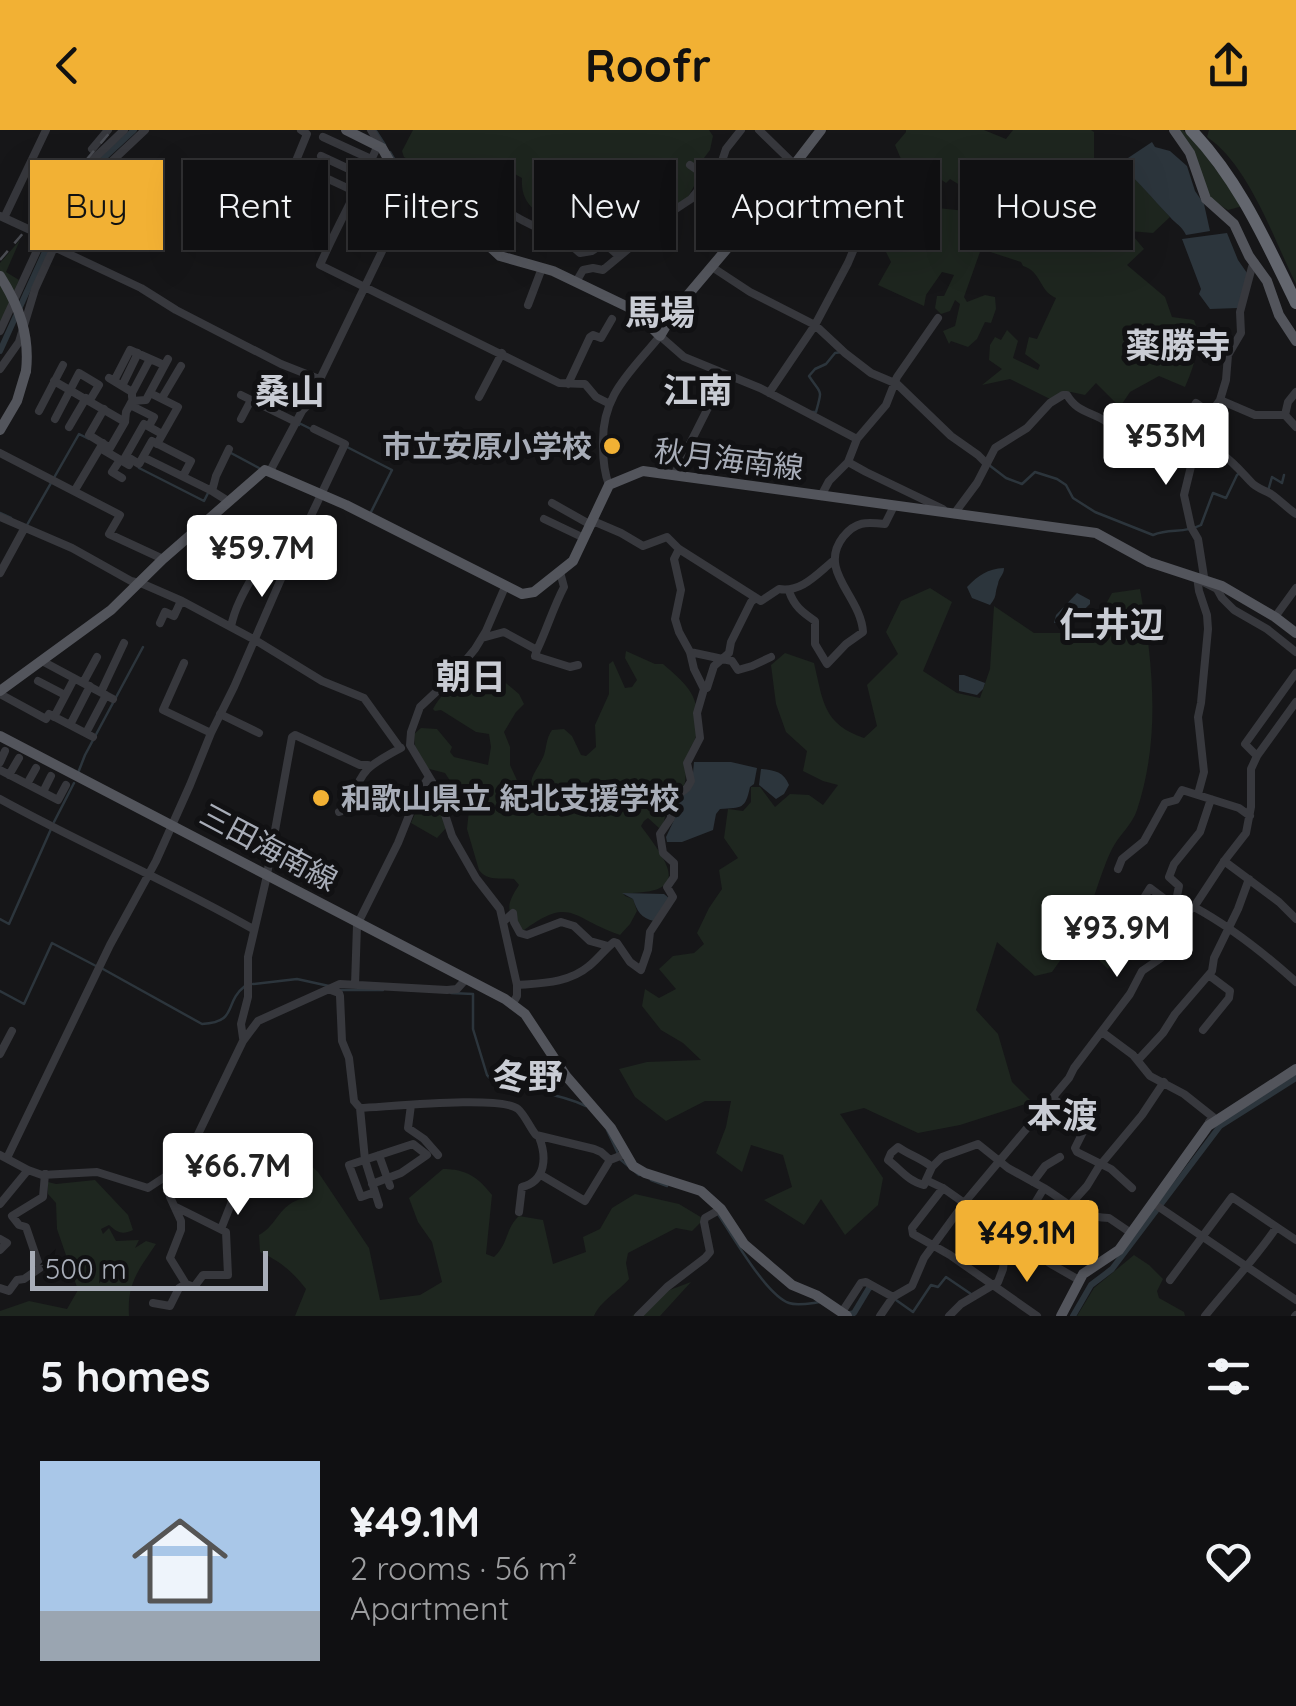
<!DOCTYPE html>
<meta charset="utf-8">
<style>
:root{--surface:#101012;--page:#19191b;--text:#f1f3f6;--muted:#9c9d9f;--line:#303032;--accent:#f2b134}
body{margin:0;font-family:Quicksand,"Noto Sans JP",sans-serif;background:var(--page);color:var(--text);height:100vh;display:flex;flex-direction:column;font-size:38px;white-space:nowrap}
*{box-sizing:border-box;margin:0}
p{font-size:32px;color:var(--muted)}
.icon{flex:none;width:55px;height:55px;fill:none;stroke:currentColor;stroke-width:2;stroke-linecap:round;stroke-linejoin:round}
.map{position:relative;height:1186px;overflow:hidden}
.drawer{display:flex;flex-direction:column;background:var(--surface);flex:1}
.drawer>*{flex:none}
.guide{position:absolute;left:30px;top:30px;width:1238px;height:90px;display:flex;gap:20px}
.scale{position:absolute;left:30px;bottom:25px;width:238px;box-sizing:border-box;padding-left:10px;border:5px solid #a8adb8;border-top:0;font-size:28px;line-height:35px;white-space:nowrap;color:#a8adb8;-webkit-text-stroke:8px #111113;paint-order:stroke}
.price{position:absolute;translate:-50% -85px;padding:0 22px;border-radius:10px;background:#fff;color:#222;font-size:32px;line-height:65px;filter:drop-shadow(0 2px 5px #0008)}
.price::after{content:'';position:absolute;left:50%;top:60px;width:30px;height:22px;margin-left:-15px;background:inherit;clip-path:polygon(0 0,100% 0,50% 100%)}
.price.on{background:var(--accent);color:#111}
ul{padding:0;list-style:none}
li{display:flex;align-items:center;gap:30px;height:250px;padding:0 40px}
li+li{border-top:2px solid var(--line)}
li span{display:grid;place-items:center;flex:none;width:280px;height:200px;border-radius:0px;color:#555}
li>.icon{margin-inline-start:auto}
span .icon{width:120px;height:120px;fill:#fffc;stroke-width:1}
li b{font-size:42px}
h2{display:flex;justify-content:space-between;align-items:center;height:120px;padding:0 40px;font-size:42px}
.tag{padding:0 35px;border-radius:0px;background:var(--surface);box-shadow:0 10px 40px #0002,0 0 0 2px var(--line);font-size:35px;line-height:90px}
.tag.on{background:var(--accent);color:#111}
header{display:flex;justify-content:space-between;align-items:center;height:130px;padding:0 40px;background:var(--accent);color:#111;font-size:45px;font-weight:700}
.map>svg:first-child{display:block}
.green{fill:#1e261f}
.water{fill:#2c353c}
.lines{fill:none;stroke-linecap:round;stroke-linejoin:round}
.stream{stroke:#2c353c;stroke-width:2.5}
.river{stroke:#2c353c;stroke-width:6}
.minor{stroke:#37383d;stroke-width:8}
.major{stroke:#53555c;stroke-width:10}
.highway{stroke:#63666e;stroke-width:12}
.rail{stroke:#4a4c52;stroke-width:2.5;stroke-dasharray:12 10;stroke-linecap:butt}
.major-bridge{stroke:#53555c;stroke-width:10}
.poi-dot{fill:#f2b134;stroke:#111113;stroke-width:4}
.labels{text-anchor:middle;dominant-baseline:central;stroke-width:10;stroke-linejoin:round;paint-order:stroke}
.poi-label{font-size:30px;font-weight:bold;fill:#a8adb8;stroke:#111113;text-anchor:end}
.street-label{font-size:30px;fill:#a8adb8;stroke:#111113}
.quarter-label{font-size:35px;font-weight:bold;fill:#c9ccd4;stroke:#111113}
</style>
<header><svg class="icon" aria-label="back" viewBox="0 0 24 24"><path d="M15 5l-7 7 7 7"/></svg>Roofr<svg class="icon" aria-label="share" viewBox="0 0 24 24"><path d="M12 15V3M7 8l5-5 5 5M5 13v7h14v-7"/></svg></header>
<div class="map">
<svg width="1296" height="1186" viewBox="0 0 1296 1186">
<rect width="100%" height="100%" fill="#161618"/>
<path class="green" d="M413 0H709L713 6 710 20 695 40 698 49 688 67 665 85 654 76 641 79 629 72 623 58 598 54 593 58C587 74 578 82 561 86L560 97C540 83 520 77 522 48L513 43 507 32 493 49 479 55 463 45 461 39 437 53 423 49 419 36 404 27 402 21Z
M906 0H984L1006 9 1013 0H1091L1094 2V32L1071 50 1078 55 1075 64 1123 39 1129 42 1170 87 1153 103 1129 101 1144 119 1127 135 1165 167 1172 187 1194 190C1203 212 1194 236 1185 257L1159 246 1130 262 1120 277 1096 253 1085 265 1071 262 1050 269 1010 249 982 255 1002 239 989 230 990 215 995 207 1001 210 1007 200 1018 211 1013 228 1038 240 1040 235 1025 224 1029 207 1037 209 1056 168C1039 161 1042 142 1023 136L1021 132 981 119 964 167 967 172 985 165 995 167 996 179 991 193 985 192 977 209 968 217 951 211 949 214 943 201 955 196 960 174 955 170 950 181 941 184 935 178 937 166H944L954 145 942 142 926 165 924 176 878 155 891 132 883 116 887 110 902 119 928 77 985 83 1019 102 1025 95 985 69 975 74 960 68 963 57 950 49 946 53 927 40 911 42 906 30 901 29 895 15 906 2Z
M1179 0H1183L1196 13 1243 76 1228 80 1208 68Z
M1209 0H1296V154C1274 110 1249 35 1207 7Z
M20 110 6 142 19 150 0 195V133Z
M930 458 952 472 923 541 957 563 980 568 990 539 994 476 1034 503H1090L1112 463 1140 459C1153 533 1161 607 1137 680 1132 695 1119 705 1112 719 1104 735 1099 753 1093 769L1116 778 1122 816 1108 839 1094 825 1069 818 1052 842 1035 846 997 812 976 880 998 904 1012 952 1032 972 960 995 918 1003 864 978 840 984 883 1048 878 1075 845 1105 821 1069 804 1095 764 1070 792 1057 783 1025 751 1015 742 1042 716 1023 726 997 731 971H705L666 991 635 967 619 939 647 932 701 930 683 913 661 900 642 876 645 859 659 868 676 859 659 839 673 826 694 823 704 814 697 803 709 778 722 759 719 740 738 728 724 708 728 679 743 681 751 672V657H760L775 677 790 664 809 665 823 675 838 655 823 651 803 641 807 621 786 602 776 574 771 535 785 523 814 533C823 571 823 594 864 608L877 596 867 555 898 524 886 502 901 471Z
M626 521 655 534H663C687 555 701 565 697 602 696 610 690 617 688 624 685 635 687 646 684 657 667 664 668 678 663 695L659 698 648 688 644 691 641 696C669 734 693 764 623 763L625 766 633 769 637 781 630 794 620 805C570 788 572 764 520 803 508 780 504 778 519 755L514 749C501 747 488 752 479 740L467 699 469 680 445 643 426 638 415 617 414 604 421 598 437 599 452 617 450 622 454 627 488 635 491 617 489 604 476 602 441 580 435 581 433 579C445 558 464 542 488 538L519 564 524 574 516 582 504 602 510 617V635L521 659 518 677 522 681C531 670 529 661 532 648 535 640 541 633 544 625 547 615 546 609 552 600L564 599 572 606 581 625 586 626 596 617 595 595 609 564V534L613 531 625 558 632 557 637 550 625 528Z
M434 662 446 698 437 708 411 693 423 665 426 666Z
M296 1032H307L318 1042 369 1118 380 1170 420 1165 442 1152 432 1112 418 1092 409 1068 443 1039C466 1039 478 1047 492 1065L486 1124 494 1127C509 1113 505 1099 519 1086L543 1090 553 1134 586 1122 583 1107 600 1099 612 1078 635 1064 679 1074 704 1089 692 1101 676 1098 628 1123 626 1133 629 1149C618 1162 600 1171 594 1186H295L306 1159C293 1142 280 1131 260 1122L259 1105C278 1095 278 1074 304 1068L303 1060 291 1059 293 1039Z
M95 1050 128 1085 133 1100C122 1105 118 1103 109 1095L101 1099 103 1104 109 1098 116 1111 139 1110 135 1118 146 1111 156 1114C138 1141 127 1153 129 1186H0V1181L29 1171 67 1179 78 1160 57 1099 56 1073 48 1064V1052L56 1054Z
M1134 1125 1149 1135 1163 1149 1157 1161 1159 1168 1184 1182 1185 1186H1077L1094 1158Z
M691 1152 660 1186H632L659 1164Z"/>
<path class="water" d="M1152 12 1155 17 1170 21 1187 36 1195 61 1204 74 1210 101 1186 105C1182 96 1176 94 1170 87 1153 69 1137 50 1119 34Z
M1227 103 1238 130 1247 143 1238 178 1210 179 1199 164 1201 159 1182 109Z
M1004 438C1004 445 999 447 998 454 994 465 998 465 990 475L972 468 967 457C979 445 987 439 1004 438Z
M1077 463 1090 470V474L1069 494 1054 493 1056 485Z
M959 545H964L985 553 983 559 977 565 959 561Z
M694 632H731L757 638 754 654 750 657C745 680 742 677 720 679L716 684 713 700 682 712H667L666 707 675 688 672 672 692 654Z
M761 639C774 640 784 642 789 655L784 664 776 669 759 655Z
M622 763 664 764 669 768 654 791C641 788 637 781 633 769Z"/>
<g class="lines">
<path class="stream" d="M376 1 385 15
M390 22 406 49
M435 72 450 78
M812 282H816C823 257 821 265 809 246L815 239 826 234 835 223 842 222
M299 295V293L313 300
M347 317 392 340 371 382
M231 323 259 338
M989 335 1006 348 1022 354 1035 342 1057 349 1066 355 1073 368 1095 382 1153 405C1171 398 1183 404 1201 395L1213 363 1226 368 1237 345 1240 343
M139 338 204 371 208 363
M1268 361 1272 347 1282 353 1284 345
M0 383 11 388
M27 395 79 304 89 309
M78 643 85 625 143 517
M54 692 74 653
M0 789 9 794 51 699
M103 839 202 894C239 892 223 873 245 856
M253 854 297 849 329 856
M341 860H383
M0 861 24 874 52 813 96 836
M451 863 473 864V899L487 945C504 967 517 957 539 962 555 965 571 969 586 976
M607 1000 621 1030 639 1045
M651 1050 667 1056
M718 1084C732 1105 766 1165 789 1173 798 1176 811 1173 821 1172
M896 1170 913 1182 931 1155 938 1157 946 1147 971 1164"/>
<path class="river" d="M0 221 67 73 95 36 134 0
M847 1185 854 1183 869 1158 871 1157
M1073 1186 1091 1155 1112 1139 1220 996 1296 948"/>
<path class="minor" d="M371 0 382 18
M759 0 795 35
M323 7 371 29
M378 15C360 56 338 94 320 135L559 253 585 254 596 267 608 273
M92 19 108 0
M321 26 364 46
M690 35 758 82
M293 38 307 4 301 0
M309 40 356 62
M0 86 39 104 45 99
M4 88 46 0
M479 109 507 81C530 98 559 103 580 123L592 121 604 113 619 126
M54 117 141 158 176 180 281 234 319 249
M1255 133 1252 137 1240 182 1241 203 1228 225 1226 250 1220 270 1192 309 1194 324 1184 365 1191 397 1198 409 1205 453 1217 459 1222 468 1234 480 1267 499 1296 522
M712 137 750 162 815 195 845 223 871 243 897 254 951 306 978 325 987 334
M576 152 583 140 593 138 603 140 651 100 653 94 691 69 722 31 726 19 741 0
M528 175 542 138
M0 201 62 66 83 39 124 0
M0 239 19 212 35 159 72 78 111 32 145 0
M109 248 132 262V267
M54 251 125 292
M114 251 130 220 164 235
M568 254 590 207 593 205 601 208 612 189
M122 256 138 223
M1296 262 1288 272 1285 285 1296 297
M132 263 150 229
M150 263 178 277 157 314
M769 263 815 195 848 133 864 95 881 75
M241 265 296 292
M479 267 502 223
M162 268 181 236
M1220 270 1255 285H1285
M130 275 154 287 149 296
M104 279 89 305 110 318 125 292 126 282 132 271 146 270 168 229
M39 281 63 235
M55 289 79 243 99 255 90 270
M241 289 251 270
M69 297 86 268
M1193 316C1221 316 1234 334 1251 352 1256 358 1264 360 1271 364 1280 370 1287 378 1296 384
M100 318 129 335
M0 323 120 385 109 404 163 429
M126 326 139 334 152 311 191 331 183 346
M143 327 212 361 228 371
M120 330 112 342 122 348
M123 331 144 294 162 304
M848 332 866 342 943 379
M270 341 302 281 307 276 386 113 398 85 413 65
M674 345 710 274 720 242
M609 355C604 342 603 329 603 316 601 265 630 243 660 206L684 227 760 258 857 309
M75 360 103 313
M212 361 216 346 229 319
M821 366 829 351 848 332 857 309 886 275 897 247 938 188
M552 373 591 395
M954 384 977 353 995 318 1027 298 1050 273 1063 265H1067C1076 280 1086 281 1100 288 1117 296 1130 315 1146 325L1161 308 1169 313 1182 297 1196 273 1210 283
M0 387 72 418 131 451 143 454 182 471 255 510 322 551 364 568 400 618
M544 389 584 408
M593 391 621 403 643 416 667 407 679 419 761 471 779 459C801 463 817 444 833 431
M0 443 24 399
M1197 447 1199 461 1207 485 1208 499 1201 573 1198 587 1204 642 1198 664
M505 457 486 501 475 519 451 548 420 577 411 602 410 615 437 660 452 706 476 748 500 779 517 855V866L512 875
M789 461C794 476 802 482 815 491V514L827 534 846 514 863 502C861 466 817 441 843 407 856 391 866 392 885 394L894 376
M1275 487 1296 458
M160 493 165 482 174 486 181 471
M231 497C235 474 250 452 261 432
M482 508 504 502 537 520 535 526 570 537 578 535
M537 520C547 499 553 478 564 457L560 442
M690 522 732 531 738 540 752 536 771 527
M42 531 113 569
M184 533 163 580 211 603
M38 551 65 565
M83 553 97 527
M704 559 707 558 714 536 729 523 731 512 751 472 756 468
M101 562 124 513
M0 564 46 589 49 584 93 607
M220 584 259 603
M54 587 74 549
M70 595 90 556
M86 603 106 565
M1257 626 1245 614 1296 543
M0 632 5 621
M0 640 58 670 66 655
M9 645 19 628
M27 654 36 638
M43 662 51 646
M0 669C83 715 171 752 253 799
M339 682 346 680C364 640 361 639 401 618
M234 691 273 710
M271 719 327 743
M1224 731 1279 772 1296 789
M1118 739 1122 729 1144 711 1165 673 1176 670 1182 660 1239 678 1250 686
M1145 766 1150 758 1170 773 1178 776
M1194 777C1231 797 1265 824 1296 852
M1183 787 1176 771 1179 756 1169 747 1174 734 1200 702 1211 669
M503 792 513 783 514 792 520 803 527 805 561 792 574 796 590 811 608 816
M1147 818 1153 803 1163 809
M355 855 357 795 398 713 418 663 429 647
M517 855C542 853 569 853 589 836 598 829 605 819 614 812L617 813 630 832 641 840 648 820 650 802 673 767 667 757 674 747V733L663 723 660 704 671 688V671L687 658 691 651 687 633 700 608 697 583 704 559 694 539 690 522 679 502 675 489 681 460 674 429 679 419
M328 859 339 863 340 866 342 911 349 928 354 971 360 978 365 1030 379 1075
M1203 900 1229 868 1230 861 1210 846
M1102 902 1133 925 1150 946 1184 964 1213 987 1209 992
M243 908 241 894 248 867V827L266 750 292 607 295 605 360 635H368
M0 924 12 901
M1138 930 1163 903 1175 884 1212 841 1214 828 1238 779 1249 749
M1052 968 1088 992 1075 1018 1077 1022 1111 1039 1132 1058
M411 975 408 998 424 1009 438 1025
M360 978C387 977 501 965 518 979 525 985 530 998 536 1005L594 1019 601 1022 610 1030 625 1024
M0 1025 28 1040 42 1045 97 1042 148 1058 180 1037 188 1025 243 911 258 891 340 854 447 860 457 859 466 849
M379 1025 390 1056
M7 1028 110 815 156 731 190 655 211 603 234 557 281 449 345 314 314 299
M1102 1033 1142 985 1164 952
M932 1037 942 1027 978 1014 1008 1038 1044 1058
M174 1042 221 1062
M541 1045 585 1071 610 1030
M167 1047 170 1067 181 1091V1100L170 1128 186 1154 194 1157 203 1145H228L226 1102 176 1077
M926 1050 932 1037C921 1028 909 1025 898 1017L891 1023 888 1030C900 1039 909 1052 924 1055L926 1050 943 1058 1051 1134 1079 1150
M1033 1052 1045 1036 1060 1027
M372 1054 401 1043 427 1025 413 1014 349 1035 361 1067 375 1062
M943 1058 912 1098 913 1104 950 1125 1037 1186
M1153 1073 1296 1170
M0 1074 28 1040
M1069 1076 1087 1056 1101 1033
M519 1082 522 1057C546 1051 547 1027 539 1007
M221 1099 248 1031 235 1026
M0 1109 7 1113 0 1120
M1170 1150 1232 1067 1296 1110
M0 1158 9 1161 17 1150 24 1149 40 1138 26 1097 19 1095 12 1086 43 1067 45 1044
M153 1173 170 1176 179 1158 186 1154
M842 1182 861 1153 866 1152 893 1167
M638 1186 667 1157 705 1128 710 1122 704 1092 705 1088 721 1079
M880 1186 893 1167 912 1156 924 1128 965 1072 1069 948 1074 938 1130 864 1142 841 1161 828 1164 821 1163 799 1194 777 1225 730 1246 703 1251 677V639L1257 626 1296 572
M949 1186 961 1174 998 1152 1003 1139 1006 1113 1029 1083 1044 1058C1067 1072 1080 1088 1109 1088L1131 1103
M1205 1186C1229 1156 1255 1129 1276 1098
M1295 1186 1296 1185"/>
<path class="major" d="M346 0 382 18 402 53 413 65 425 74 453 83 500 126 553 141 628 177 639 185 660 206 676 179 758 82 821 0
M1174 0 1190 23 1206 69 1234 94 1249 126 1267 151 1279 185 1296 211
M0 300 17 271 26 241
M0 561 111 480 163 429 265 340 346 375 522 464 534 462 573 431 609 355 643 341 1096 403 1149 432 1222 456 1275 487 1296 503
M0 606 505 869 525 884 566 946 611 998 633 1036 645 1043 701 1061 721 1079 744 1114 772 1138 792 1155 816 1165 847 1186
M1061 1186 1083 1144 1119 1120 1208 996 1296 939"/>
<path class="highway" d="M1191 0C1239 50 1266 112 1296 173"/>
<path class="rail" d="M0 130 112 0"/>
<path class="major-bridge" d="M0 146C19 176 30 205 26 241"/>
</g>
<g class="poi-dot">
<circle cx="612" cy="316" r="10"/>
<circle cx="321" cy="668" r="10"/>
</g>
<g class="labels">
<g class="poi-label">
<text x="592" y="316">市立安原小学校</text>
<text x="341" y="668" text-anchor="start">和歌山県立 紀北支援学校</text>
</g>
<g class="street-label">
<text transform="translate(729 329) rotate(7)">秋月海南線</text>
<text transform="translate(269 717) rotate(28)">三田海南線</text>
</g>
<g class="quarter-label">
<text x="660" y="182">馬場</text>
<text x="1178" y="215">薬勝寺</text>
<text x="698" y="260">江南</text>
<text x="290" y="261">桑山</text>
<text x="1112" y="494">仁井辺</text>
<text x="471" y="546">朝日</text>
<text x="528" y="946">冬野</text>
<text x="1062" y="985">本渡</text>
</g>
</g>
</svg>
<div class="scale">500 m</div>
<b class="price" style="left:1166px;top:358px">¥53M</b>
<b class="price" style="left:262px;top:470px">¥59.7M</b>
<b class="price" style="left:1117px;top:850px">¥93.9M</b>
<b class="price" style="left:238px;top:1088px">¥66.7M</b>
<b class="price on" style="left:1027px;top:1155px">¥49.1M</b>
<div class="guide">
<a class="tag on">Buy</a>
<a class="tag">Rent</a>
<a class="tag">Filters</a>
<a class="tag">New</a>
<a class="tag">Apartment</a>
<a class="tag">House</a>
</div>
</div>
<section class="drawer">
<h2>5 homes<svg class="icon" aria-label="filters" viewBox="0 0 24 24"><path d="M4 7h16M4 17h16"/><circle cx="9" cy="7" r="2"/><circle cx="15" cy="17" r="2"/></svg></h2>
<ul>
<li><span style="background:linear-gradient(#a9c7e8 75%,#9aa5b1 0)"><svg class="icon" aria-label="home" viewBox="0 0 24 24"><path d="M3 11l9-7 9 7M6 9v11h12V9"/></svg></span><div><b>¥49.1M</b><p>2 rooms · 56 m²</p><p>Apartment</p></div><svg class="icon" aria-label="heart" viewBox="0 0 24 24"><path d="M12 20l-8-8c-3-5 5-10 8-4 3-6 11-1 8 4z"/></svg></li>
</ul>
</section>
